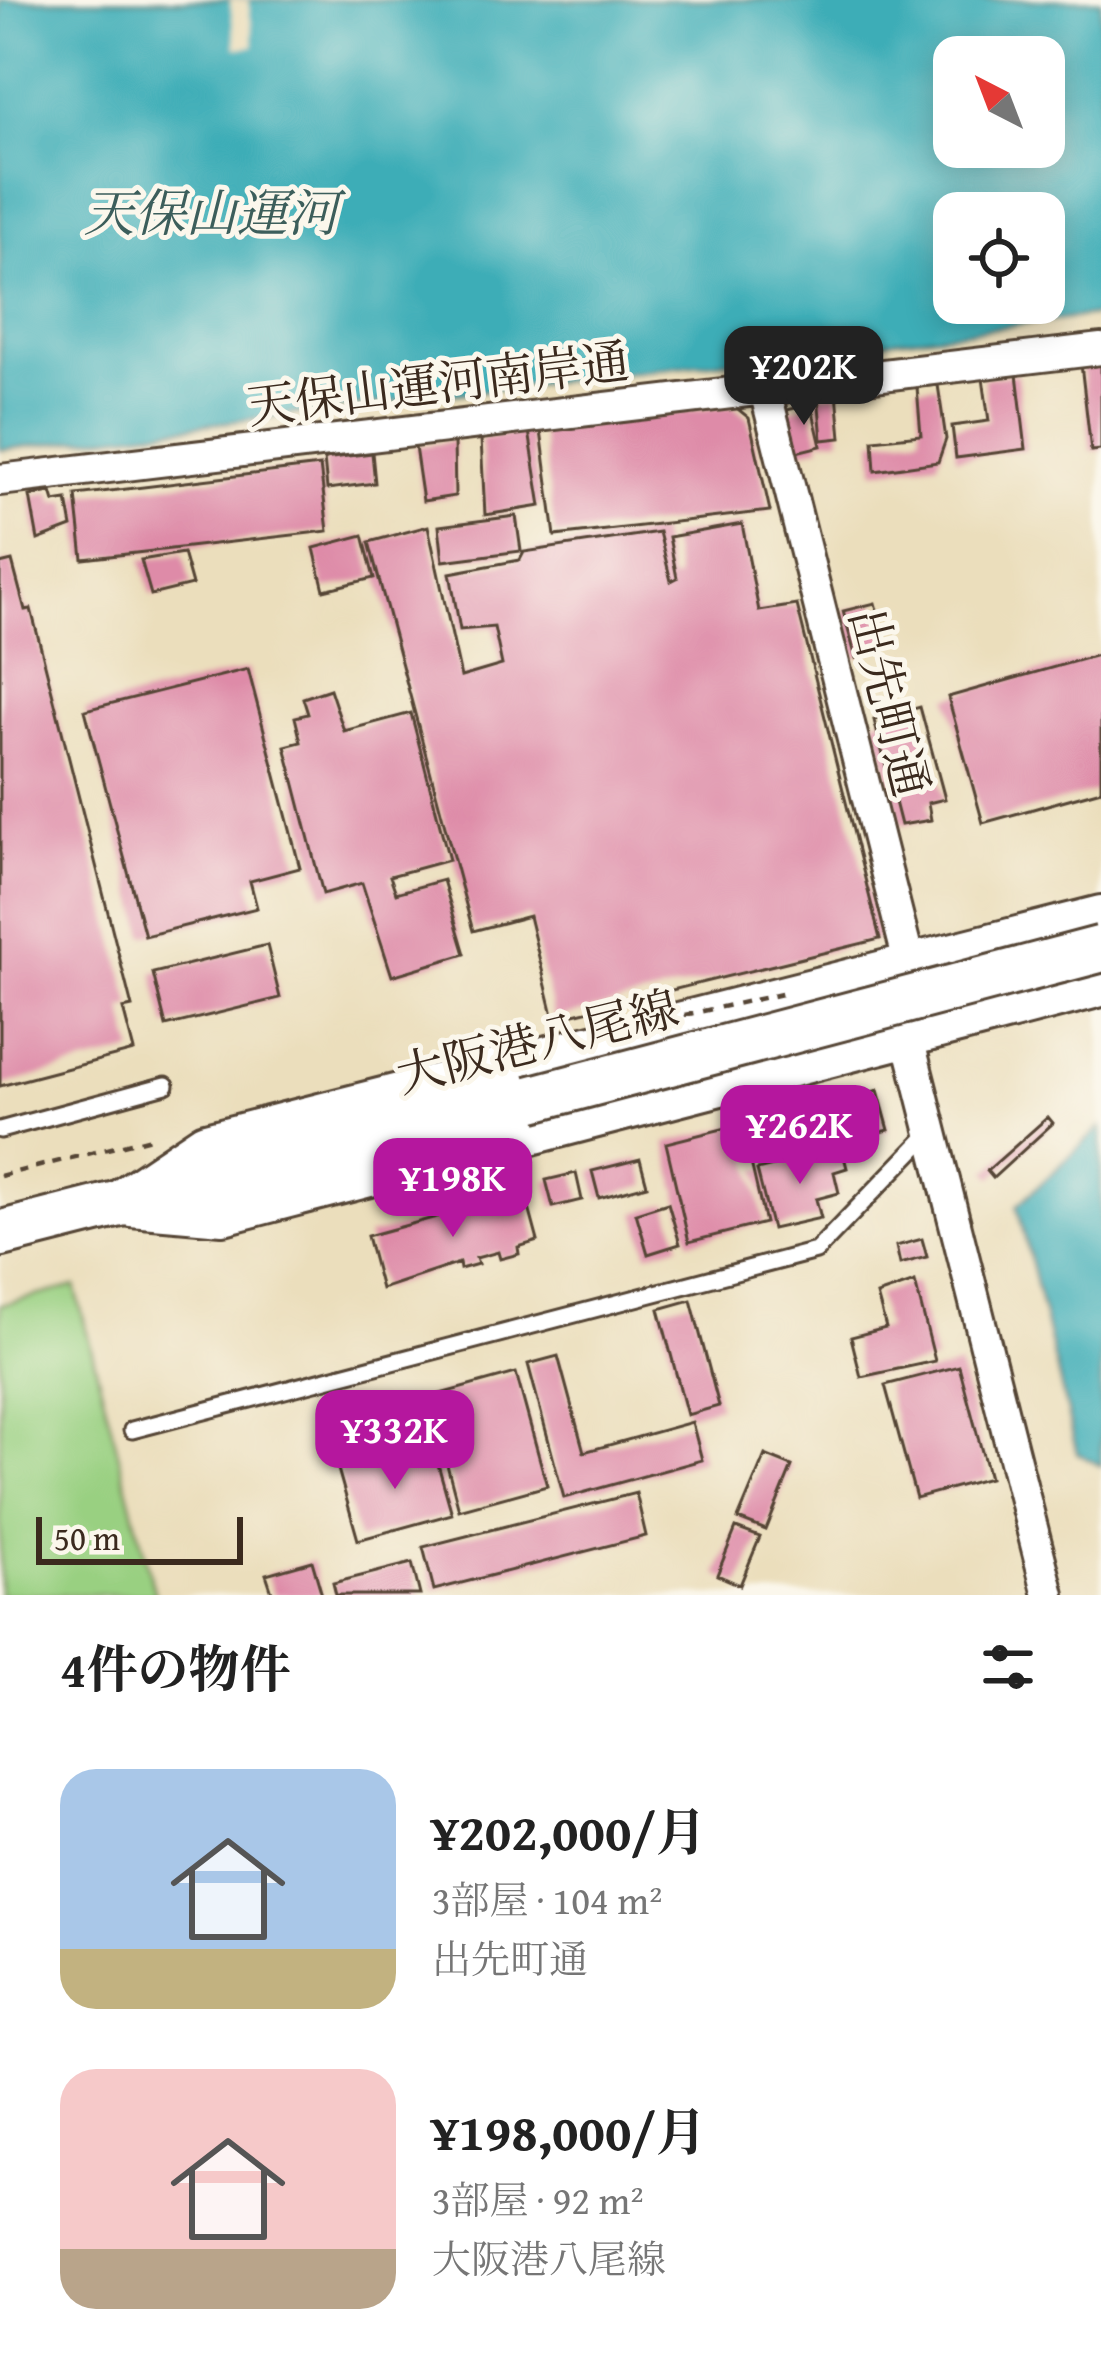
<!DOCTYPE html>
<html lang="ja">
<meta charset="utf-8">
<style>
:root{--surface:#fff;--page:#f2f2f2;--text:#222;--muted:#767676;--accent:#b5179e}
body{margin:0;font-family:"Gentium Book Plus","Noto Serif JP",serif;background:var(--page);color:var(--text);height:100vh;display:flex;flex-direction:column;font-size:45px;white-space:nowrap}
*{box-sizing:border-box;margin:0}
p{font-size:39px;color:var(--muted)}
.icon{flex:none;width:66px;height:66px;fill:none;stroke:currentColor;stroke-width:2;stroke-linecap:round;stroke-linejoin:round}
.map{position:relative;height:1595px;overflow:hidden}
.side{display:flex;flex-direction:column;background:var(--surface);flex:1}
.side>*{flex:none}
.needle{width:78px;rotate:318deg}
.fabs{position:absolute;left:933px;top:36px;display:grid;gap:24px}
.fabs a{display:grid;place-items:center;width:132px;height:132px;border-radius:24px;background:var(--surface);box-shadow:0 6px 30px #0003;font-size:60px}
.scale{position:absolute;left:36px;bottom:30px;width:207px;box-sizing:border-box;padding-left:12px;border:6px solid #3b2a1e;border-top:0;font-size:33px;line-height:42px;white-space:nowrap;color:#3b2a1e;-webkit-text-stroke:9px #fbf7ec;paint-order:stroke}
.price{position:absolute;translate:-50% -102px;padding:0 27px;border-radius:24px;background:var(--accent);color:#fff;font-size:39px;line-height:78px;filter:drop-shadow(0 3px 6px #0008)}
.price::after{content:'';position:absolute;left:50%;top:72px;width:36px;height:27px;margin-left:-18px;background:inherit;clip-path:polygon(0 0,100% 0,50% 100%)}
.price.active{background:#222;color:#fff}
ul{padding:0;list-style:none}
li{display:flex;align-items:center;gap:36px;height:300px;padding:0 60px}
li span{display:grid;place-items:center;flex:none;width:336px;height:240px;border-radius:36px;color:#555}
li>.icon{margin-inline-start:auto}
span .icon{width:144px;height:144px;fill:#fffc;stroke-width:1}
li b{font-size:51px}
h2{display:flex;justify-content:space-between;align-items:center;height:144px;padding:0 60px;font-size:51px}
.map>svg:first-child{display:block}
.green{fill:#99d081;stroke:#6a7d50;stroke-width:3}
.water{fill:#3dadb7;stroke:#3c6c6a;stroke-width:3;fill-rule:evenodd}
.pier{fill:#ebdebc}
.building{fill:#de8ba8}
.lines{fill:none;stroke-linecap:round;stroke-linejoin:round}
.lane-casing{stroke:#554536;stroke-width:21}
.street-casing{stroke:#554536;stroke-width:36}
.secondary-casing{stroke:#554536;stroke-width:48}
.primary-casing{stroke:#554536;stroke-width:51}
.path{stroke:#554536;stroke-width:4.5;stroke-dasharray:9 9;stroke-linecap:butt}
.lane{stroke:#fff;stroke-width:15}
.street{stroke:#fff;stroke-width:30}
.secondary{stroke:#fff;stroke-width:42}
.primary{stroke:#fff;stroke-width:45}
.primary-bridge-casing{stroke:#554536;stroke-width:51;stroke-linecap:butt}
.path-bridge{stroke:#554536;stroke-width:4.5;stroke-dasharray:9 9;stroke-linecap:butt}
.primary-bridge{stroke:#fff;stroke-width:45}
.labels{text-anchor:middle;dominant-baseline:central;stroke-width:10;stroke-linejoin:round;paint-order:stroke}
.street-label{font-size:48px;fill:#3b2a1e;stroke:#fbf7ec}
.water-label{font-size:51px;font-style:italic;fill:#3c5e5b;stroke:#fbf7ec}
</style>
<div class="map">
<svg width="1101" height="1595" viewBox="0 0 1101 1595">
<rect width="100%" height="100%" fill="#fbf7ec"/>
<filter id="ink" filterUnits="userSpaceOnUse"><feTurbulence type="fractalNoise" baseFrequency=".00833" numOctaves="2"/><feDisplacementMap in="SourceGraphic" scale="24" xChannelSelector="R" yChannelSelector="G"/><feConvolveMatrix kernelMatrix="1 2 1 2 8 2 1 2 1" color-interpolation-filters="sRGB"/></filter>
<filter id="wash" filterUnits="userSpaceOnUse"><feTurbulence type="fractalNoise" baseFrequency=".004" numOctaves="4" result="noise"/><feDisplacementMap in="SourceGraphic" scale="48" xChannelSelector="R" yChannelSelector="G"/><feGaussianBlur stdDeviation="2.7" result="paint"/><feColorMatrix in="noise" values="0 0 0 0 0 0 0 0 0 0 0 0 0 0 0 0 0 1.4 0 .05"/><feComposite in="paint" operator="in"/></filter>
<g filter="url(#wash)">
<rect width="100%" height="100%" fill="#ebdebc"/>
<path class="green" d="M75 1286 155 1595H0V1305Z"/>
<path class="water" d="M0 0H1101V315L0 450ZM954 57H1044V147H954ZM954 213H1044V303H954Z
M1101 1127V1466L1077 1453 1017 1206Z"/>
<path class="pier" d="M230 0H248L254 46 236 48Z"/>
<g id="blocks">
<path class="building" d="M1101 362V450L1091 451 1081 364Z
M1017 374 1026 449 956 458 952 426 989 421 983 378Z
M938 385 946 439 938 462 875 471 873 440 921 435 917 387Z
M837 393 841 438 822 440 818 395Z
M811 404 821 446 797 452 787 410Z
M733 405 749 418 770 511 555 536 541 431Z
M529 431 541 506 485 515 481 439Z
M454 441 455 496 423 501 415 447Z
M372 453 375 483 327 489 324 459Z
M320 466 328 531 83 559 76 495Z
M51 492 54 502 67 500 72 527 38 540 30 496Z
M516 516 521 551 443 561 439 526Z
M742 524 759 611 797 605 880 939 554 1019 529 916 473 931 369 542 428 526 461 677 502 665 494 627 460 630 450 573 520 560 524 552 659 532 671 581 677 578 669 537Z
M363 535 374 578 324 590 314 548Z
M183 553 192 585 151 595 141 560Z
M12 561 25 610 31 609 132 1007 123 1009 134 1051 0 1086V564Z
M875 603 886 643 856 658 843 611Z
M1101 654V790L983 823 948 697Z
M248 669 300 868 250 881 257 908 145 936 85 710Z
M330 689 344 731 411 713 449 860 390 876 396 893 443 880 465 954 392 976 362 883 323 894 285 746 301 742 295 717 308 714 303 698Z
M920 707 945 799 928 803 931 820 901 825 874 720Z
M267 945 280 998 166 1026 153 973Z
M878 1090 889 1130 786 1157 776 1117Z
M1048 1117 1053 1123 993 1178 987 1171Z
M742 1124 765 1223 689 1242 666 1143Z
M842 1149 847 1168 834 1172 839 1193 816 1199 821 1218 772 1229 757 1170Z
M640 1159 647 1185 599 1198 592 1171Z
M576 1173 582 1200 553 1207 546 1180Z
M525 1193 538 1241 518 1247 519 1254 500 1259 498 1252 476 1258 478 1264 460 1269 459 1263 381 1289 367 1236Z
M668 1203 680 1244 648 1254 636 1213Z
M922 1239 927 1257 900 1264 896 1246Z
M915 1282 935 1361 861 1377 851 1337 886 1328 877 1295Z
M691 1300 719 1406 687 1415 659 1309Z
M558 1356 584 1452 692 1422 702 1460 564 1498 528 1364Z
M959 1366 989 1478 916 1498 885 1385Z
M516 1373 547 1486 459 1510 429 1397Z
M432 1443 452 1514 358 1540 338 1469Z
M765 1455 792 1466 766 1530 738 1519Z
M636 1493 646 1536 434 1590 423 1547Z
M736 1528 760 1537 740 1585 717 1575Z
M312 1561 322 1595H273L266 1574Z
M412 1563 420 1595H336L333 1583Z"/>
</g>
</g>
<g filter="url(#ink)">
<use href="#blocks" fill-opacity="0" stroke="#554536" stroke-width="3"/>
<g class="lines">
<g class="lane-casing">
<path id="lane" d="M0 1130 166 1085
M132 1430 816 1251 930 1133"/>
</g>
<g class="street-casing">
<path id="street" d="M765 390 910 966 908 1038 1049 1595
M0 480 1101 349"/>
</g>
<g class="secondary-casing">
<path id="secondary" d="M124 1199 206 1144 1101 917
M131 1205 223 1213 1101 985"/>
</g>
<g class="primary-casing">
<path id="primary" d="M0 1234 531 1099"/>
</g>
<path class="path" d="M0 1176 151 1138"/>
<use href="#lane" class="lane"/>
<use href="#street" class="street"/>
<use href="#secondary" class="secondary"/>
<use href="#primary" class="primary"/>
<g class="primary-bridge-casing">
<path id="primary-bridge" d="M531 1099 1101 949"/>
</g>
<path class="path-bridge" d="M579 1038 786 993"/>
<use href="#primary-bridge" class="primary-bridge"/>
</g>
</g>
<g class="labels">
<g class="street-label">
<text transform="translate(438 383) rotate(-7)">天保山運河南岸通</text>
<text transform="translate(890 702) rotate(76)">出先町通</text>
<text transform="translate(537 1041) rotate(-14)">大阪港八尾線</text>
</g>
<g class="water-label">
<text x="211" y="212">天保山運河</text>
</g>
</g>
</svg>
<div class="fabs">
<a><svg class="needle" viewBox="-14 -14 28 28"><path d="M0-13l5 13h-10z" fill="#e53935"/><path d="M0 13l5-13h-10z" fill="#767676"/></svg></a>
<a><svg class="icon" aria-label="locate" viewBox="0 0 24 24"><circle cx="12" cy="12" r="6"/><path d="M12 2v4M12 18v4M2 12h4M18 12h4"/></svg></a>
</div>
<div class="scale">50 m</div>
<b class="price active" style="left:804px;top:428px">¥202K</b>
<b class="price" style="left:800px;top:1187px">¥262K</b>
<b class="price" style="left:453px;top:1240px">¥198K</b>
<b class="price" style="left:395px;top:1492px">¥332K</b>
</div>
<section class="side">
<h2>4件の物件<svg class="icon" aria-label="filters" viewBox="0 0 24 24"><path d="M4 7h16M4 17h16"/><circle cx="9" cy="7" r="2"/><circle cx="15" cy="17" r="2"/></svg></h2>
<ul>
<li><span style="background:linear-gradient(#a9c7e8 75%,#c2b280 0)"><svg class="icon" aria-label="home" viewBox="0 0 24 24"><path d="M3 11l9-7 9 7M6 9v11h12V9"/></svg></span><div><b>¥202,000/月</b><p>3部屋 · 104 m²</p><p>出先町通</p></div></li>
<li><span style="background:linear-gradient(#f6c9c9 75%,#b9a48a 0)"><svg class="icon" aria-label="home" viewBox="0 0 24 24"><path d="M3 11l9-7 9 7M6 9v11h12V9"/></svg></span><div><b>¥198,000/月</b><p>3部屋 · 92 m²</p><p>大阪港八尾線</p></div></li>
</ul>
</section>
